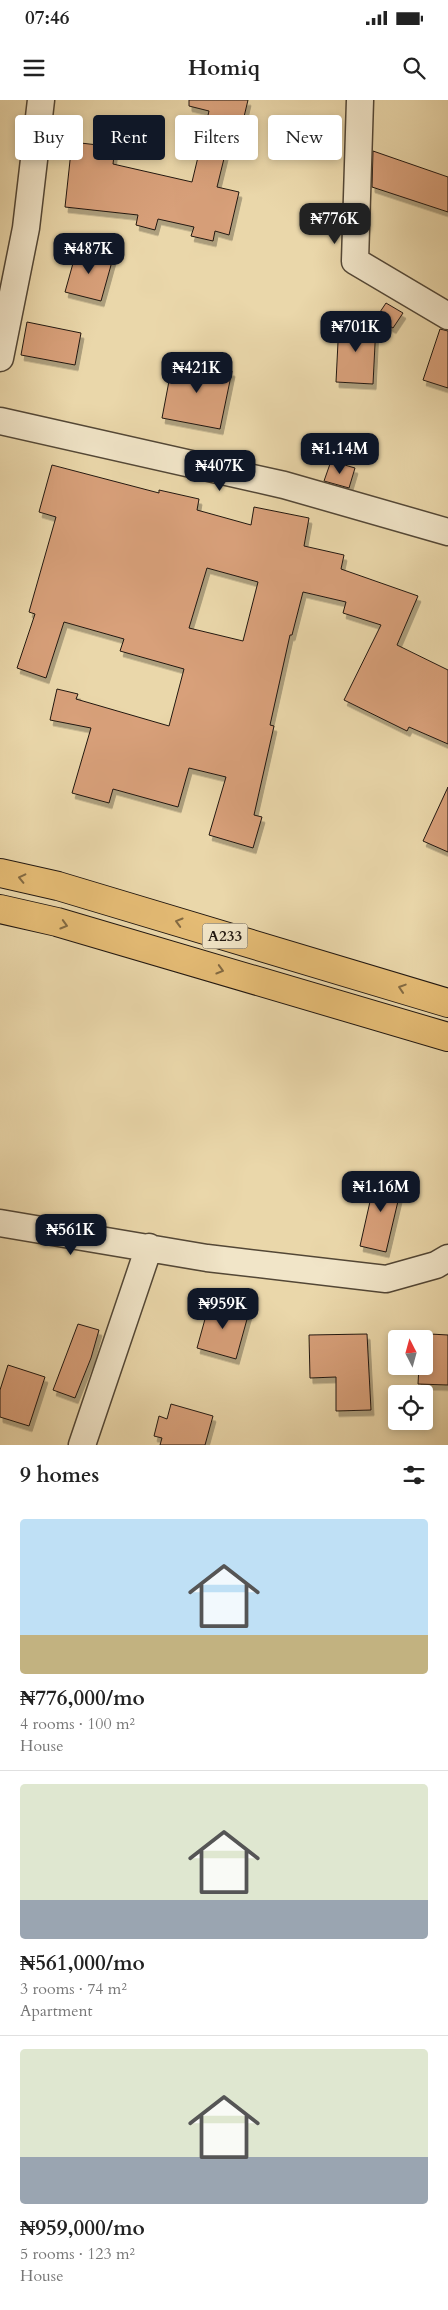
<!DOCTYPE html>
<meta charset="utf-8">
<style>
:root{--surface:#fff;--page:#f6f6f6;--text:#222;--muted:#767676;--line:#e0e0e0;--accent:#111827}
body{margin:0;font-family:Cardo,serif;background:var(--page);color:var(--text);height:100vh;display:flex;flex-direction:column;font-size:19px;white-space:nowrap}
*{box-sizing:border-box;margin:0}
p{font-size:16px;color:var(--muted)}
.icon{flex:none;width:28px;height:28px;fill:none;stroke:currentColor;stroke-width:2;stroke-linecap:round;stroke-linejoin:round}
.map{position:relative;height:1345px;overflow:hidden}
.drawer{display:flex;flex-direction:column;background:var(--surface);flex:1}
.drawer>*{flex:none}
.guide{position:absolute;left:15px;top:15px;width:419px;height:45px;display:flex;gap:10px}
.needle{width:32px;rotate:354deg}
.fabs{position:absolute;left:388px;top:1230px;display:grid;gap:10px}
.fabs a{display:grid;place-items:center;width:45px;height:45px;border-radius:5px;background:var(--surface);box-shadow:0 2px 8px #0003;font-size:25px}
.price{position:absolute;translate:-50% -42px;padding:0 11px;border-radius:10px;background:var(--accent);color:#fff;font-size:16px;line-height:32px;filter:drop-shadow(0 1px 2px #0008)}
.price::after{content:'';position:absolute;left:50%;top:30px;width:15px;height:11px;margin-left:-8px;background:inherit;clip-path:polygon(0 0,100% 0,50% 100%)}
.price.selected{background:#222;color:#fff}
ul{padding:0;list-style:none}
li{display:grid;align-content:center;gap:10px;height:265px;padding:0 20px}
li+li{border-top:1px solid var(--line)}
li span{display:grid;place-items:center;height:155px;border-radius:5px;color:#555}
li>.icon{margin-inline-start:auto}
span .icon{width:90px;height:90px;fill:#fffc;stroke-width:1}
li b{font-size:21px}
h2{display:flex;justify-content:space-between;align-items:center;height:60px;padding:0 20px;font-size:21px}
.pill{padding:0 18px;border-radius:5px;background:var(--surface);box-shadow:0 2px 8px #0003;font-size:18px;line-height:45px}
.pill.selected{background:var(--accent);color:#fff}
.status{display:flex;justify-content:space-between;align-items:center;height:35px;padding:0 25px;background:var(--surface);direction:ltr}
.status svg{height:14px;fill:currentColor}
header{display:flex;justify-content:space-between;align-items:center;height:65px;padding:0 20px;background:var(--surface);font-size:22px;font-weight:700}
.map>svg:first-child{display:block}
.building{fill:#d8a07a;stroke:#211710;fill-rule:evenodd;filter:url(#shadow)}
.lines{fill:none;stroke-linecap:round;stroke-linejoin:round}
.street-casing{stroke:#534736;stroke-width:29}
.highway-casing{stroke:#211710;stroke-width:30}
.street{stroke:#f1e5c8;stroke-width:26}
.highway{stroke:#e5bc75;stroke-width:28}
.oneway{stroke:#836a42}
.labels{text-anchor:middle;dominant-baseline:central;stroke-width:5;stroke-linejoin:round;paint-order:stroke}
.shield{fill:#f1e5c8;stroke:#5f5547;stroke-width:1}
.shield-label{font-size:15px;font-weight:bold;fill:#211710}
</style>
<div class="status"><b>07:46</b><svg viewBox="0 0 49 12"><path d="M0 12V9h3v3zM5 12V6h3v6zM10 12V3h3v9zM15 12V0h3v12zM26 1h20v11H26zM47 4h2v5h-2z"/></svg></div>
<header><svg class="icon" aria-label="menu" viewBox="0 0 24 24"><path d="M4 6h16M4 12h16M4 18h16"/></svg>Homiq<svg class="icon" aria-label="search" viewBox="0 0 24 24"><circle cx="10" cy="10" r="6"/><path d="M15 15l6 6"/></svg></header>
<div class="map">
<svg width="448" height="1345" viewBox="0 0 448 1345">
<defs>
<filter id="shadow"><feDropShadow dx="3" dy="5.5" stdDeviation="0" flood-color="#0004"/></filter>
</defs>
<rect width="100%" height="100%" fill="#ead7aa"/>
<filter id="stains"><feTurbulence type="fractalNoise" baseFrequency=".004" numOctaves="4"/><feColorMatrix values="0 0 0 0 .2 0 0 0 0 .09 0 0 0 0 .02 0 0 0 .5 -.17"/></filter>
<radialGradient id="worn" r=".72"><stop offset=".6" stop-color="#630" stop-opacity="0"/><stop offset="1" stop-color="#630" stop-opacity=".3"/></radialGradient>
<path class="building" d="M189 0H248L243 21 234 18 217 87 239 92 229 135 215 131 213 141 191 136 194 127 158 119 155 130 136 125 138 115 65 107 72 42 115 47 113 64 192 82 209 11 189 6Z
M373 51 448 77V112L372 87Z
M77 149 113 158 101 201 65 192Z
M386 203 403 213 393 228 376 218Z
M27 222 81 233 75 265 21 255Z
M339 222 376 224 373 284 336 282Z
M440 229 448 231V288L423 280Z
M173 260 232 271 220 329 162 318Z
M331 361 355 368 349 388 324 381Z
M52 365 159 393V390L199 399 197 410 251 425 254 407 309 418 304 446 344 455 341 469 418 496 397 545 448 570V644L409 627 407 631 344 600 381 525 343 513 346 502 303 492 292 535H290L270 625 274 626 254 715 262 717 253 748 209 735 226 677 189 668 178 707 113 689 109 703 72 693 91 628 50 620 57 589 78 594 76 599 169 626 184 569 120 551 124 539 64 522 46 578 17 568 35 514 29 512 56 417 39 412ZM207 468 258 482 243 541 189 528Z
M448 687V752L423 741Z
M376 1075 403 1080 386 1152 360 1146Z
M210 1201 249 1212 236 1259 197 1248Z
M78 1224 99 1230 91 1258 75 1298 53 1290Z
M367 1234 371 1310 336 1311V1277L310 1278 309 1235Z
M430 1234 448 1235V1285L418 1284 419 1266H424V1245H430Z
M8 1265 45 1277 29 1326 0 1317V1290Z
M171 1304 213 1316 205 1345H160L162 1338 154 1336 159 1316 167 1319Z"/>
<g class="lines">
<g class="street-casing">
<path id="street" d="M360 0 355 161 448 216
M0 258 26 128 41 0
M0 321 284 385 448 432
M0 1123 207 1158 386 1179 436 1165 448 1158
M82 1345 149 1147"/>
</g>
<g class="highway-casing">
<path id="highway" d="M0 773 58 786 448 903
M0 809 57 822 448 937"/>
</g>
<use href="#street" class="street"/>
<use href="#highway" class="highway"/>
</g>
<defs><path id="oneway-chevron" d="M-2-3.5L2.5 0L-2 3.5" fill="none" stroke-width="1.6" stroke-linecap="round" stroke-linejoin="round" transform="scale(1.25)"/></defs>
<g class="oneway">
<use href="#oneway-chevron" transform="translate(22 778) rotate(-167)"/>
<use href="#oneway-chevron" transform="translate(179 822) rotate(-164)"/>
<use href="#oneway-chevron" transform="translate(64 825) rotate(16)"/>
<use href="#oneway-chevron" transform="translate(220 870) rotate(16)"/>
<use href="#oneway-chevron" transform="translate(402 888) rotate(-162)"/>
</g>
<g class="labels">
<rect class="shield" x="202.5" y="823.5" width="45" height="25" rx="4"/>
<g class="shield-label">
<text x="225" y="836">A233</text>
</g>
</g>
<rect width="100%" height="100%" filter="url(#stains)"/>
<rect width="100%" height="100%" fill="url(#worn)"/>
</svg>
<div class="fabs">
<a><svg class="needle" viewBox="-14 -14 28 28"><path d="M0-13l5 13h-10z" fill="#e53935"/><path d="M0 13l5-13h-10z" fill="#767676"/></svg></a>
<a><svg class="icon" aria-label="locate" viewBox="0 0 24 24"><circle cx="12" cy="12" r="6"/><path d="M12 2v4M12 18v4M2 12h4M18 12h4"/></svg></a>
</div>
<b class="price selected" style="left:335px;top:145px">₦776K</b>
<b class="price" style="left:89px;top:175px">₦487K</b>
<b class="price" style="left:356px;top:253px">₦701K</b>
<b class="price" style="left:197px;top:294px">₦421K</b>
<b class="price" style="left:340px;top:375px">₦1.14M</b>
<b class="price" style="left:220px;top:392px">₦407K</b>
<b class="price" style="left:381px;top:1113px">₦1.16M</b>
<b class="price" style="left:71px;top:1156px">₦561K</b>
<b class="price" style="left:223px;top:1230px">₦959K</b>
<div class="guide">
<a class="pill">Buy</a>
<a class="pill selected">Rent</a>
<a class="pill">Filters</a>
<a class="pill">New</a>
</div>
</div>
<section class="drawer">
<h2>9 homes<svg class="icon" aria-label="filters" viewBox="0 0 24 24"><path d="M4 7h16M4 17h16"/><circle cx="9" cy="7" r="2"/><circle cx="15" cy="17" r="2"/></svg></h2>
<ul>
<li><span style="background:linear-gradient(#bfe0f5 75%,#c2b280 0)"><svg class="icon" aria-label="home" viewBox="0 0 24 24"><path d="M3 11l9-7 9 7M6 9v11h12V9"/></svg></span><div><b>₦776,000/mo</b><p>4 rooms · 100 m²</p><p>House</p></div></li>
<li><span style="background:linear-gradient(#dfe7d0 75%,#9aa5b1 0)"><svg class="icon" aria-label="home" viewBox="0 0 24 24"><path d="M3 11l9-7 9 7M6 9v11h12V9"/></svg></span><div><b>₦561,000/mo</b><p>3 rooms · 74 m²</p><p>Apartment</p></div></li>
<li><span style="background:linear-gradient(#dfe7d0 70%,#9aa5b1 0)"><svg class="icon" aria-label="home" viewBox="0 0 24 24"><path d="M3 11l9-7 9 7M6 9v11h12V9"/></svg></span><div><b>₦959,000/mo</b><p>5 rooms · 123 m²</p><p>House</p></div></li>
</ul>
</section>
